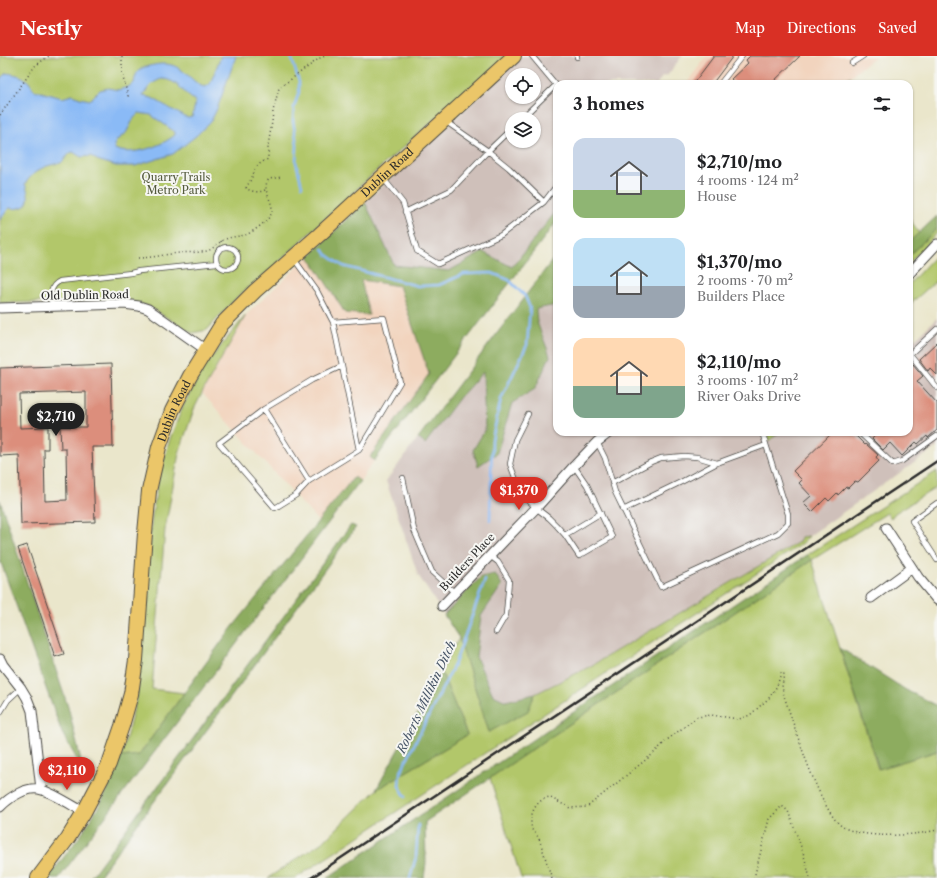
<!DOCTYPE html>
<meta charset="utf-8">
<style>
:root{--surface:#fff;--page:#f6f6f6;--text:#202124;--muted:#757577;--accent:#d93025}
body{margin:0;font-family:"Libre Caslon Text",serif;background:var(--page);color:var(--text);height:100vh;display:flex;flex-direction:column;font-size:15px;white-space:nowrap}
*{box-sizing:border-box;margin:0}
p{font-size:13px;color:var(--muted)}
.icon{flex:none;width:22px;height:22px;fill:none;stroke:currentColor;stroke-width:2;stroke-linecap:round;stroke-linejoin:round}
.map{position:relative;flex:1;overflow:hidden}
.drawer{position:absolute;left:553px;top:24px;width:360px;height:356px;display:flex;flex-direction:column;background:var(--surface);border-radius:12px;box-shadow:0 1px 3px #0004}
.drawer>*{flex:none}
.controls{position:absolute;left:505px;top:12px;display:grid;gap:8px}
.controls a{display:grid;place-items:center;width:36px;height:36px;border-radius:50%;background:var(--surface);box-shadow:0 1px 3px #0004;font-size:20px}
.price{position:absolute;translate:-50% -34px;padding:0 9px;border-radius:14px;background:var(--accent);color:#fff;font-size:13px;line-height:26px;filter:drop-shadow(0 1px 2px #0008)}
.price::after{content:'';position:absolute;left:50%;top:24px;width:12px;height:9px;margin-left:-6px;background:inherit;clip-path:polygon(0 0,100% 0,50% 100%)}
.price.on{background:#222;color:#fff}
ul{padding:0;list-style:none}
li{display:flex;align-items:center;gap:12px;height:100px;padding:0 20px}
li span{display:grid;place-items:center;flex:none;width:112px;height:80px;border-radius:12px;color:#555}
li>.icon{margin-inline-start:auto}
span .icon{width:48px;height:48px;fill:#fffc;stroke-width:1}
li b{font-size:17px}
h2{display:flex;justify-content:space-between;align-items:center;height:48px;padding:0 20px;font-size:17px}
header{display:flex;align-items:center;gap:24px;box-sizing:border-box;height:56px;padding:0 20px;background:var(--accent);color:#fff}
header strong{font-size:19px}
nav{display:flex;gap:22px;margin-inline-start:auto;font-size:14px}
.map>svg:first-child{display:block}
.built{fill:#f2d4be}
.industrial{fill:#cfc0ba;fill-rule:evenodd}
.green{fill:#b2c76b;stroke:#6e794b}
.forest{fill:#8dac5f;stroke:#5c6c45}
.water{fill:#8abaf6;stroke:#5a7290;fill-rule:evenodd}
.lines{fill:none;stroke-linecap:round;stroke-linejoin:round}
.stream{stroke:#8abaf6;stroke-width:2.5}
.building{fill:#dc8e7c;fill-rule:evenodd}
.service-casing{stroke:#484743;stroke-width:6}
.minor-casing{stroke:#484743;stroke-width:11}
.primary-casing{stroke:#484743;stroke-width:16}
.path{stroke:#484743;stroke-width:1.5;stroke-dasharray:1 3;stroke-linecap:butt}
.service{stroke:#fff;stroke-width:4.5}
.minor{stroke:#fff;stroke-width:9}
.primary{stroke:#ebc669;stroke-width:14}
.rail{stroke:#2b2b2b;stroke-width:2.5}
.labels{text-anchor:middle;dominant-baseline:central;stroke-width:4;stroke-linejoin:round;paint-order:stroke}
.street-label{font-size:11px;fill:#2b2b2b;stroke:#f6f6f2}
.park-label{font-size:11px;fill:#545a3e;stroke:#f6f6f2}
.water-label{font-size:12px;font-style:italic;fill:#485668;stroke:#f6f6f2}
</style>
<header>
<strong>Nestly</strong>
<nav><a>Map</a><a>Directions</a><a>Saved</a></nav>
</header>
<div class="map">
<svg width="937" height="822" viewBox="0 0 937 822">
<rect width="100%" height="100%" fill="#f6f6f2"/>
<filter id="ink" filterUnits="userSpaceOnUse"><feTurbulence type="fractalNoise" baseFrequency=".025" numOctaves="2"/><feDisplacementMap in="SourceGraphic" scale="8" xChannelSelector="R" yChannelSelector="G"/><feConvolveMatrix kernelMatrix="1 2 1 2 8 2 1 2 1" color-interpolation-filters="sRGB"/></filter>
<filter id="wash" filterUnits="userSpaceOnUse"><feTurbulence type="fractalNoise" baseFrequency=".012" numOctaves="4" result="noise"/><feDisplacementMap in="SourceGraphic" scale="16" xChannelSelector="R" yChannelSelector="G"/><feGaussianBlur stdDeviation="0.9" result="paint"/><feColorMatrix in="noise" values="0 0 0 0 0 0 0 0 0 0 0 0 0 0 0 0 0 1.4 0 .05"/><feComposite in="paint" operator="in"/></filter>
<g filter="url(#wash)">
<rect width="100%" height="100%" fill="#eae6cb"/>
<path class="built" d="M707 0H876L841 28H686Z
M309 200 345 257 360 224 399 230 429 318 370 401 374 405 360 425 354 421 318 465 202 337 246 259Z"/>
<path class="industrial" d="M522 0H682L667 20 662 21 657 28H557V154L512 211 483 196 449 215 393 209 365 146ZM512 19H534V41H512ZM512 63H534V85H512Z
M557 217V376H766L770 385 779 376H909V271L915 283 937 262V391L809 480 801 481 799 486 589 611 535 638 506 645 493 639 476 601 481 560 502 529 495 518 480 521 444 559 418 519 386 425 418 382 425 387 460 341 484 315 485 374 473 394 497 397 512 347 535 333 550 300 537 266 536 253 556 249 555 221Z"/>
<path class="green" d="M0 0H511L476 27 375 116 270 214 237 241 207 274 192 277 148 250 126 244 0 247Z
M850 20 858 28H841Z
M909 162 919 177 909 186Z
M937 173V177L909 207V199Z
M937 198V224L909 249V228Z
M246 259 202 337 194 353 179 397 165 473 152 633 184 637 139 699 121 701 137 641 152 460 159 420 170 383 183 350 204 311Z
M767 376H779L770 385Z
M937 415V431L895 457 891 462 887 457 812 504 878 713 937 695V822H521L490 722 812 504 807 499Z
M809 480 803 487 296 822H268L324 785 376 734 467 679 441 615 459 582 489 676 527 655 535 638 589 611 799 486 801 481Z"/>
<path class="forest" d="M365 146 394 209 449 215 483 196 512 211 557 154V165L374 405 370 401 429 318 399 230 361 224 369 259 345 257 309 200Z
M937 160V173L909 199V186Z
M557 198V217L555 221 556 249 536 253 537 266 550 300 535 333 512 347 497 397 478 410 473 394 485 374 483 316 460 341 425 388 418 382Z
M354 421 360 425 59 822H48L83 776 102 745 121 701 139 699 227 578Z
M0 444 69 654 83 714 62 677 0 504Z
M351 469 356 471 98 822H90Z
M807 499 812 504 425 766 426 807 424 822H327Z
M495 518 502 529 481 560 476 601 493 639 506 645 535 638 528 655 489 676 459 582 444 559 481 521Z
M840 592 906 634 937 650V695L879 713Z
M441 615 467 679 376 734Z"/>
<path class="water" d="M221 0H236L217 53 211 65 197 79 173 98 135 110H116L97 104 91 100 81 101 73 96 70 97 61 107C45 109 34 114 25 128 31 143 30 155 9 152L0 164V23L6 17C21 19 27 21 34 34L62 42 72 39 80 42 90 44 100 34 108 32 118 34 128 31 134 27C136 16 138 12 149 10 170 5 177 9 192 23 197 27 199 30 205 31L210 28ZM161 23C179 23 182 38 196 45L192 61 188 62 185 61 152 42 143 40C149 30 150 28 161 23ZM139 57 151 59 175 76V79C162 90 131 101 115 93L114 89 117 84 126 77 134 62Z"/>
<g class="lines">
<path class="stream" d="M291 0 299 26V36L294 51 293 65 297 89 296 106 302 130
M323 193 326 198 343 210 418 230 439 229 464 218 492 217 509 224 525 240 530 252 527 289 501 343 492 384 490 464
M406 741 399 730 400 717 455 607 485 524
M410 822 416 801 418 769"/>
</g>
<g id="blocks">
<path class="building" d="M714 0H733L712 28H693Z
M750 0H800L771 28H736L731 23 748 7 746 4Z
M937 286V319L930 312 928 315 919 303Z
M111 308 113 391H92L95 466 21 468 19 399 0 400V312ZM86 336V371H60L61 393H66L67 444 45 445 44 393H48V371L20 372 19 338Z
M913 308 923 320 917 325 937 347V374L928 382 927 380 918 388 916 386 902 400 890 387 883 394 872 383 878 376H909V313Z
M833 376H852L865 389 866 388 878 399 876 401 879 405 858 426 855 425 848 432 846 431 838 439 837 437 829 445 826 442 812 456 803 447 811 440 799 427 802 424 793 415Z
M27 489 64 598 55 601 18 492Z"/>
</g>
</g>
<g filter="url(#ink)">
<use href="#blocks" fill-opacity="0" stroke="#484743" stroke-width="1"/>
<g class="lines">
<g class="service-casing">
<path id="service" d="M532 0 557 30
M577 0V1
M852 7 863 0
M720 28 742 0
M521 63 556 29
M445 65 488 95 509 112 544 146
M383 122 403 147 417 195 438 208 501 179 544 146 557 129
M405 156 451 134 488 95 512 72
M216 202a11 11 0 1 1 22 0a11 11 0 1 1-22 0Z
M294 203 317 235 333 266 359 394 309 425 296 439 275 452 219 387 264 353 312 324 342 310
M52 251C51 240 49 230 60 225L131 217 139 215 217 207
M333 266 384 262 400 326 359 394
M910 298 937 332
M909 299 937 273
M264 353 309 425
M528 358 515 384 510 408 521 437 536 452 549 462 556 469 565 479 579 500 612 481 587 429 574 410
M859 376 893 408 902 405 937 380
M597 386 605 402 615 436 661 531 778 477 788 467V458L762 376
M403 422 414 474 432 516 455 537
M612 427 651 406 661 402 684 400 697 401 717 407 766 389
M937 447 912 465 937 504
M623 454 681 426 717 407
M565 479 601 457
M490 500 498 506 509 524 506 559 496 576
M0 657 8 644 21 632"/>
</g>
<g class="minor-casing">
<path id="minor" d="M909 218 937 188
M0 252 124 248 139 250 148 253 206 294
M886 472 918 521 937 544
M871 542 912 512
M442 550 506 483 536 452 574 410 597 386 610 376
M0 603 3 609 21 632 27 642 32 655 41 733
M0 751C10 741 28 729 42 734 53 737 73 750 84 756"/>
</g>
<g class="primary-casing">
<g id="primary">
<path id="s1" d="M38 822 68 782 84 756 109 708 122 670 131 638 136 604 145 477 149 435 159 391 172 355 190 320 222 268 255 235 319 179 514 0"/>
</g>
</g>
<path class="path" d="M122 0V18L128 40 125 41
M0 59 35 10 49 0
M265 134C260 137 251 136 246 132 248 128 250 126 251 123 257 111 254 110 268 103V90L272 66 273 55 279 32 320 2 325 0
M221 185 223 192
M138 202C152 202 166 198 180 197 189 196 199 197 207 195 213 193 217 188 222 185 230 180 237 181 245 179 252 177 266 166 270 160 278 148 259 135 269 123L282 121
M49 717 61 713 88 714 90 709
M552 822C547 809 544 796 539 783 538 779 533 777 532 773 528 759 536 744 549 741L570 752 587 751 653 698 667 684 697 661 711 659 739 663 750 659 769 642 777 630 781 617H784L782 631 784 640C794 668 820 757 843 771 864 783 914 780 937 774
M754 822 769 763 782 750 788 755 803 796 810 822"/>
<use href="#service" class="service"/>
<use href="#minor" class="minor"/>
<use href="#primary" class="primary"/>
<path class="rail" d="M311 822 937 405"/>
</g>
</g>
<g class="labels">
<g class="street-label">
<text stroke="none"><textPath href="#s1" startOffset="820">Dublin Road</textPath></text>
<text transform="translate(85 239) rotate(-1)">Old Dublin Road</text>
<text stroke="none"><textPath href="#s1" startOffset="496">Dublin Road</textPath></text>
<text transform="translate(467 506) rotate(-47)">Builders Place</text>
</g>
<g class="park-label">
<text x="176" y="121">Quarry Trails<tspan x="176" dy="13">Metro Park</tspan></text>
</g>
<g class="water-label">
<text transform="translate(426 641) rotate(-65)">Roberts Millikin Ditch</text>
</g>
</g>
</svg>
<div class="controls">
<a><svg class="icon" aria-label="locate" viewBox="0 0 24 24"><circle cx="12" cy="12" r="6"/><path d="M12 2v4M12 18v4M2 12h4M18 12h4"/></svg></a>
<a><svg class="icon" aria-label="layers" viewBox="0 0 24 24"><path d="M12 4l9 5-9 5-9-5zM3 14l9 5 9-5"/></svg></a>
</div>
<b class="price on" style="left:56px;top:381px">$2,710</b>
<b class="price" style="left:519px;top:455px">$1,370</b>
<b class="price" style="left:67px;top:735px">$2,110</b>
<section class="drawer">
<h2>3 homes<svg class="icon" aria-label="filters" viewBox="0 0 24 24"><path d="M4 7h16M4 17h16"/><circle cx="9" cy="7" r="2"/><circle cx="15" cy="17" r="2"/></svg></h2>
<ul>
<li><span style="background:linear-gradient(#c9d6e8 65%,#8fb573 0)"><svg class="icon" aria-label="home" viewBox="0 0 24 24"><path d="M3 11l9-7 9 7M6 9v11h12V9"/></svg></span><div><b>$2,710/mo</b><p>4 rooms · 124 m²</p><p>House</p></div></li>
<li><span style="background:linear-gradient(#bfe0f5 60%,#9aa5b1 0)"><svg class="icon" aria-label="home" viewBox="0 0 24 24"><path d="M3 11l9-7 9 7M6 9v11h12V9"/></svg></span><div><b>$1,370/mo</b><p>2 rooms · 70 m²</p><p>Builders Place</p></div></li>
<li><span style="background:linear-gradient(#ffd9b3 60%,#7fa58c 0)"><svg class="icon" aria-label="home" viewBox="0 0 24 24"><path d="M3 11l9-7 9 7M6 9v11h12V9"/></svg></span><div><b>$2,110/mo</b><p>3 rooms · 107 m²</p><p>River Oaks Drive</p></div></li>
</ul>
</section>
</div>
